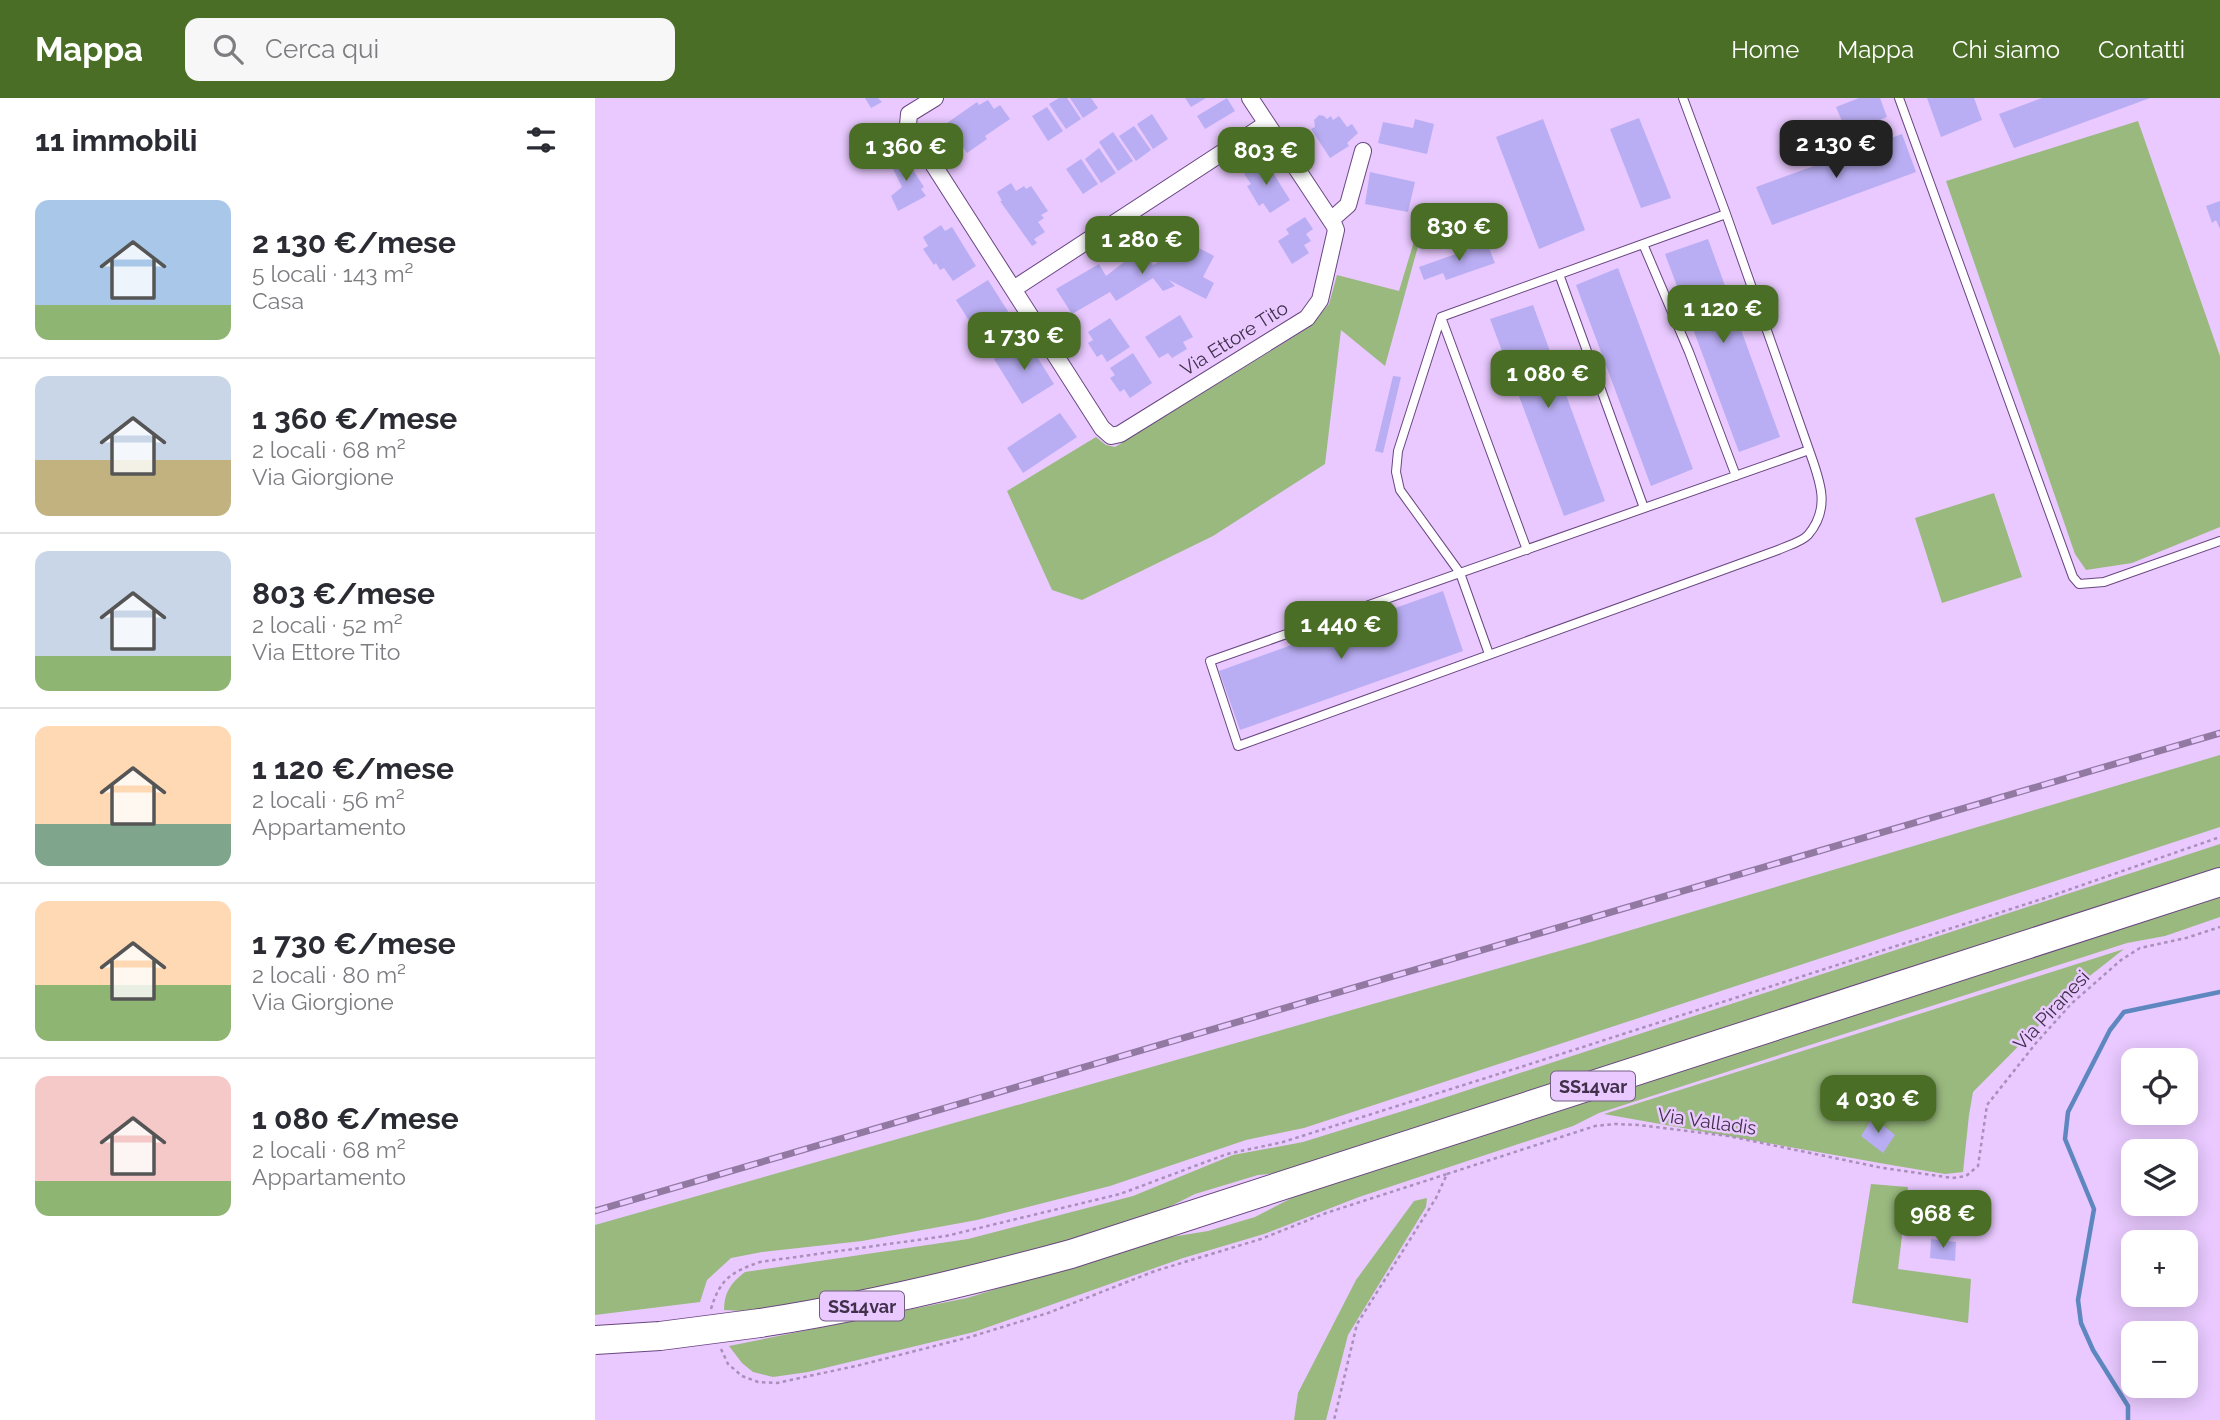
<!DOCTYPE html>
<html lang="it">
<meta charset="utf-8">
<style>
:root{--surface:#fff;--page:#f7f7f7;--text:#2b2b33;--muted:#7c7c81;--line:#e1e1e2;--accent:#4b6e26}
body{margin:0;font-family:Raleway,sans-serif;background:var(--page);color:var(--text);height:100vh;display:flex;flex-direction:column;font-size:26px;white-space:nowrap}
*{box-sizing:border-box;margin:0}
p{font-size:23px;color:var(--muted)}
.icon{flex:none;width:38px;height:38px;fill:none;stroke:currentColor;stroke-width:2;stroke-linecap:round;stroke-linejoin:round}
.map{position:relative;flex:1;overflow:hidden}
.side{display:flex;flex-direction:column;background:var(--surface);width:595px}
.side>*{flex:none}
.tools{position:absolute;left:1526px;top:950px;display:grid;gap:14px}
.tools a{display:grid;place-items:center;width:77px;height:77px;border-radius:14px;background:var(--surface);box-shadow:0 4px 18px #0003;font-size:35px}
.price{position:absolute;translate:-50% -60px;padding:0 16px;border-radius:14px;background:var(--accent);color:#fff;font-size:23px;line-height:46px;filter:drop-shadow(0 2px 4px #0008)}
.price::after{content:'';position:absolute;left:50%;top:42px;width:21px;height:16px;margin-left:-10px;background:inherit;clip-path:polygon(0 0,100% 0,50% 100%)}
.price.on{background:#222;color:#fff}
ul{padding:0;list-style:none}
li{display:flex;align-items:center;gap:21px;height:175px;padding:0 35px}
li+li{border-top:2px solid var(--line)}
li span{display:grid;place-items:center;flex:none;width:196px;height:140px;border-radius:14px;color:#555}
li>.icon{margin-inline-start:auto}
span .icon{width:84px;height:84px;fill:#fffc;stroke-width:1}
li b{font-size:30px}
h2{display:flex;justify-content:space-between;align-items:center;height:84px;padding:0 35px;font-size:30px}
header{display:flex;align-items:center;gap:42px;box-sizing:border-box;height:98px;padding:0 35px;background:var(--accent);color:#fff}
header strong{font-size:33px}
nav{display:flex;gap:38px;margin-inline-start:auto;font-size:24px}
.search{width:490px;height:63px;background:var(--page);display:flex;align-items:center;gap:18px;box-sizing:border-box;padding:0 24px;border-radius:14px;color:var(--muted);font-size:26px}
main{display:flex;flex:1;min-height:0}
.map>svg:first-child{display:block}
.green{fill:#99b97e}
.lines{fill:none;stroke-linecap:round;stroke-linejoin:round}
.stream{stroke:#5e87c0;stroke-width:4.5}
.building{fill:#b9aef3}
.lane-casing{stroke:#6a4680;stroke-width:10}
.street-casing{stroke:#6a4680;stroke-width:18}
.highway-casing{stroke:#6a4680;stroke-width:30}
.path{stroke:#a98fba;stroke-width:2.5;stroke-dasharray:3.5 3.5;stroke-linecap:butt}
.lane{stroke:#fff;stroke-width:8}
.street{stroke:#fff;stroke-width:16}
.highway{stroke:#fff;stroke-width:28}
.rail-casing{stroke:#9179a1;stroke-width:7}
.rail{stroke:#e9c9ff;stroke-width:4.5;stroke-dasharray:13;stroke-linecap:butt}
.highway-bridge-casing{stroke:#6a4680;stroke-width:30;stroke-linecap:butt}
.highway-bridge{stroke:#fff;stroke-width:28}
.labels{text-anchor:middle;dominant-baseline:central;stroke-width:5;stroke-linejoin:round;paint-order:stroke}
.shield{fill:#e9c9ff;stroke:#735e80;stroke-width:2}
.shield-label{font-size:18px;font-weight:bold;fill:#40304a}
.street-label{font-size:19px;fill:#40304a;stroke:#e9c9ff}
</style>
<header>
<strong>Mappa</strong>
<div class="search"><svg class="icon" aria-label="search" viewBox="0 0 24 24"><circle cx="10" cy="10" r="6"/><path d="M15 15l6 6"/></svg>Cerca qui</div>
<nav><a>Home</a><a>Mappa</a><a>Chi siamo</a><a>Contatti</a></nav>
</header>
<main>
<section class="side">
<h2>11 immobili<svg class="icon" aria-label="filters" viewBox="0 0 24 24"><path d="M4 7h16M4 17h16"/><circle cx="9" cy="7" r="2"/><circle cx="15" cy="17" r="2"/></svg></h2>
<ul>
<li><span style="background:linear-gradient(#a9c7e8 75%,#8fb573 0)"><svg class="icon" aria-label="home" viewBox="0 0 24 24"><path d="M3 11l9-7 9 7M6 9v11h12V9"/></svg></span><div><b>2 130 €/mese</b><p>5 locali · 143 m²</p><p>Casa</p></div></li>
<li><span style="background:linear-gradient(#c9d6e8 60%,#c2b280 0)"><svg class="icon" aria-label="home" viewBox="0 0 24 24"><path d="M3 11l9-7 9 7M6 9v11h12V9"/></svg></span><div><b>1 360 €/mese</b><p>2 locali · 68 m²</p><p>Via Giorgione</p></div></li>
<li><span style="background:linear-gradient(#c9d6e8 75%,#8fb573 0)"><svg class="icon" aria-label="home" viewBox="0 0 24 24"><path d="M3 11l9-7 9 7M6 9v11h12V9"/></svg></span><div><b>803 €/mese</b><p>2 locali · 52 m²</p><p>Via Ettore Tito</p></div></li>
<li><span style="background:linear-gradient(#ffd9b3 70%,#7fa58c 0)"><svg class="icon" aria-label="home" viewBox="0 0 24 24"><path d="M3 11l9-7 9 7M6 9v11h12V9"/></svg></span><div><b>1 120 €/mese</b><p>2 locali · 56 m²</p><p>Appartamento</p></div></li>
<li><span style="background:linear-gradient(#ffd9b3 60%,#8fb573 0)"><svg class="icon" aria-label="home" viewBox="0 0 24 24"><path d="M3 11l9-7 9 7M6 9v11h12V9"/></svg></span><div><b>1 730 €/mese</b><p>2 locali · 80 m²</p><p>Via Giorgione</p></div></li>
<li><span style="background:linear-gradient(#f6c9c9 75%,#8fb573 0)"><svg class="icon" aria-label="home" viewBox="0 0 24 24"><path d="M3 11l9-7 9 7M6 9v11h12V9"/></svg></span><div><b>1 080 €/mese</b><p>2 locali · 68 m²</p><p>Appartamento</p></div></li>
</ul>
</section>
<div class="map">
<svg width="1625" height="1322" viewBox="0 0 1625 1322">
<rect width="100%" height="100%" fill="#e9c9ff"/>
<path class="green" d="M1543 23 1625 258V429L1537 465 1491 472 1480 456 1351 83Z
M820 140 825 141 790 268 746 232 730 366 618 438 487 502 457 492 412 393 501 339 511 347 520 349 713 230 734 206 742 177 804 193Z
M1399 395 1427 479 1347 505 1320 420Z
M1625 657V729L709 1030 651 1042 515 1088 382 1122 267 1143 167 1154 136 1160 112 1182 105 1204 0 1217V1127L989 846Z
M1625 746V775L697 1074 663 1077 600 1096 560 1116 355 1182 164 1214 129 1212C129 1194 136 1185 150 1174L373 1141 538 1098 638 1057 708 1044 824 1008Z
M1625 797V819L1570 838 1532 845 1004 1015 978 1028 764 1099 669 1136 588 1160 379 1234 213 1274 178 1279 158 1274 147 1265 134 1248 372 1200 564 1141 613 1133 660 1119 710 1093Z
M1529 851 1487 884 1378 994 1374 1017 1368 1074 1350 1076 1302 1068 1009 1016Z
M1276 1086 1313 1089 1303 1171 1376 1181 1373 1225 1257 1205Z
M832 1100 831 1109 753 1237 731 1322H699L703 1295 761 1182 819 1103Z"/>
<g class="lines">
<path class="stream" d="M1533 1322V1308L1498 1252 1486 1225 1483 1202 1499 1111 1470 1041 1473 1014 1515 932 1529 914 1625 894"/>
</g>
<path class="building" d="M270 0H283L287 4 276 10Z
M464 0H472L486 21 471 31 454 6Z
M475 0H496L503 10 488 20Z
M590 0H611L596 9Z
M632 0 640 13 610 31 602 18Z
M1264 0H1285L1292 19 1252 35 1241 9Z
M1332 0H1379L1387 22 1346 39Z
M1447 0H1555L1419 50 1404 16Z
M393 2 399 11 405 7 415 21 390 38 392 41 372 55 352 25 382 4 384 7Z
M452 9 468 33 453 43 437 18Z
M557 16 573 41 558 51 542 26Z
M724 17 729 18 732 21 736 18 738 22 744 18 752 29 757 26 763 35 752 45 754 48 735 60 716 31 720 29 719 22Z
M1044 20 1076 100 1046 110 1015 31Z
M820 21 839 26 832 56 783 45 788 24 818 30Z
M948 21 990 132 944 151 901 39Z
M539 28 556 52 541 63 524 38Z
M518 34 538 63 523 73 504 44Z
M1307 36 1321 74 1177 127 1161 89Z
M504 50 521 75 506 85 490 61Z
M306 53 329 89 326 91 331 98 303 113 296 98 307 89 293 61Z
M486 61 503 86 488 96 471 71Z
M670 62 695 102 675 115 668 105 664 108 652 88 656 86 649 76Z
M775 74 820 84 813 114 770 106Z
M416 85 421 93 429 88 431 91 436 88 453 113 446 117 449 120 443 124 450 134 439 141 442 145 437 148 405 103H407L402 94Z
M1625 103V131L1621 122 1617 125 1611 108Z
M710 119 718 131 711 136 716 143 709 147 714 155 697 166 683 143 694 136 691 131Z
M346 127 350 133 357 129 381 168 358 183 349 170 345 172 341 165 339 167 328 151 333 148 328 139Z
M585 140 619 158 608 179 619 185 611 201 574 182 580 188 568 193 558 180 521 203 515 194 477 216 461 191 504 166 511 178 546 151 558 167 562 165 568 154 575 158Z
M1113 141 1185 339 1144 354 1070 156Z
M892 145 900 165 851 182 848 175 829 182 824 169Z
M1023 170 1098 371 1056 388 981 187Z
M393 182 421 226 389 246 388 244 380 248 373 237 380 232 361 202Z
M938 207 1010 403 969 418 895 221Z
M585 217 598 239 588 244 592 251 577 260 573 255 564 260 550 239Z
M515 220 535 249 512 264 507 256 502 259 493 245 498 242 493 234Z
M431 241 459 286 427 306 399 261Z
M538 255 557 285 535 300 529 291 525 294 515 280 520 277 515 270Z
M798 278 806 279 788 355 780 353Z
M465 315 482 339 428 375 412 350Z
M848 493 868 553 645 632 624 573Z
M1278 1019 1300 1037 1288 1055 1266 1038Z
M1336 1141 1361 1144 1360 1163 1335 1160Z"/>
<g class="lines">
<g class="lane-casing">
<path id="lane" d="M1088 0 1131 116 1214 352C1224 381 1237 409 1213 437 1207 444 1191 448 1183 452L643 648 615 563 1214 352
M1304 0 1478 479 1484 486 1509 484 1625 443
M1048 146 1094 254 1141 378
M964 176 1049 410
M846 219 932 452
M894 556 865 475 805 392 801 374 803 353 846 219 1131 116"/>
</g>
<g class="street-casing">
<path id="street" d="M340 0 314 16 313 27 507 330 516 338 525 336 712 220 725 202 741 132 739 127 655 0
M736 122 753 107 768 53
M420 190 671 26"/>
</g>
<g class="highway-casing">
<path id="highway" d="M165 1225C271 1209 373 1184 476 1156L1625 784"/>
</g>
<path class="path" d="M852 1076 1000 1028 1020 1026 1044 1027 1133 1038 1288 1070 1357 1080 1371 1078 1383 1068 1392 1007 1441 945 1476 906 1526 862 1545 850 1591 840 1625 829
M116 1211C125 1181 136 1174 165 1164L351 1138 525 1096 632 1056 688 1044 932 967 1450 800 1625 739
M126 1251 133 1266 147 1278 163 1284 182 1285 265 1267 375 1239 453 1215 560 1173 666 1141 731 1115 852 1076 841 1100 762 1226 739 1322"/>
<use href="#lane" class="lane"/>
<use href="#street" class="street"/>
<use href="#highway" class="highway"/>
<g class="rail-casing">
<path id="rail" d="M0 1113 1625 635"/>
</g>
<use href="#rail" class="rail"/>
<g class="highway-bridge-casing">
<path id="highway-bridge" d="M0 1242 65 1238 165 1225"/>
</g>
<use href="#highway-bridge" class="highway-bridge"/>
</g>
<g class="labels">
<g class="shield">
<rect x="956" y="973.5" width="84" height="29" rx="5"/>
<rect x="225" y="1193.5" width="84" height="29" rx="5"/>
</g>
<g class="shield-label">
<text x="998" y="988">SS14var</text>
<text x="267" y="1208">SS14var</text>
</g>
<g class="street-label">
<text transform="translate(639 240) rotate(-32)">Via Ettore Tito</text>
<text transform="translate(1456 912) rotate(-47)">Via Piranesi</text>
<text transform="translate(1112 1023) rotate(8)">Via Valladis</text>
</g>
</g>
</svg>
<div class="tools">
<a><svg class="icon" aria-label="locate" viewBox="0 0 24 24"><circle cx="12" cy="12" r="6"/><path d="M12 2v4M12 18v4M2 12h4M18 12h4"/></svg></a>
<a><svg class="icon" aria-label="layers" viewBox="0 0 24 24"><path d="M12 4l9 5-9 5-9-5zM3 14l9 5 9-5"/></svg></a>
<a>+</a>
<a>−</a>
</div>
<b class="price on" style="left:1241px;top:82px">2 130 €</b>
<b class="price" style="left:311px;top:85px">1 360 €</b>
<b class="price" style="left:671px;top:89px">803 €</b>
<b class="price" style="left:864px;top:165px">830 €</b>
<b class="price" style="left:547px;top:178px">1 280 €</b>
<b class="price" style="left:1128px;top:247px">1 120 €</b>
<b class="price" style="left:429px;top:274px">1 730 €</b>
<b class="price" style="left:953px;top:312px">1 080 €</b>
<b class="price" style="left:746px;top:563px">1 440 €</b>
<b class="price" style="left:1283px;top:1037px">4 030 €</b>
<b class="price" style="left:1348px;top:1152px">968 €</b>
</div>
</main>
